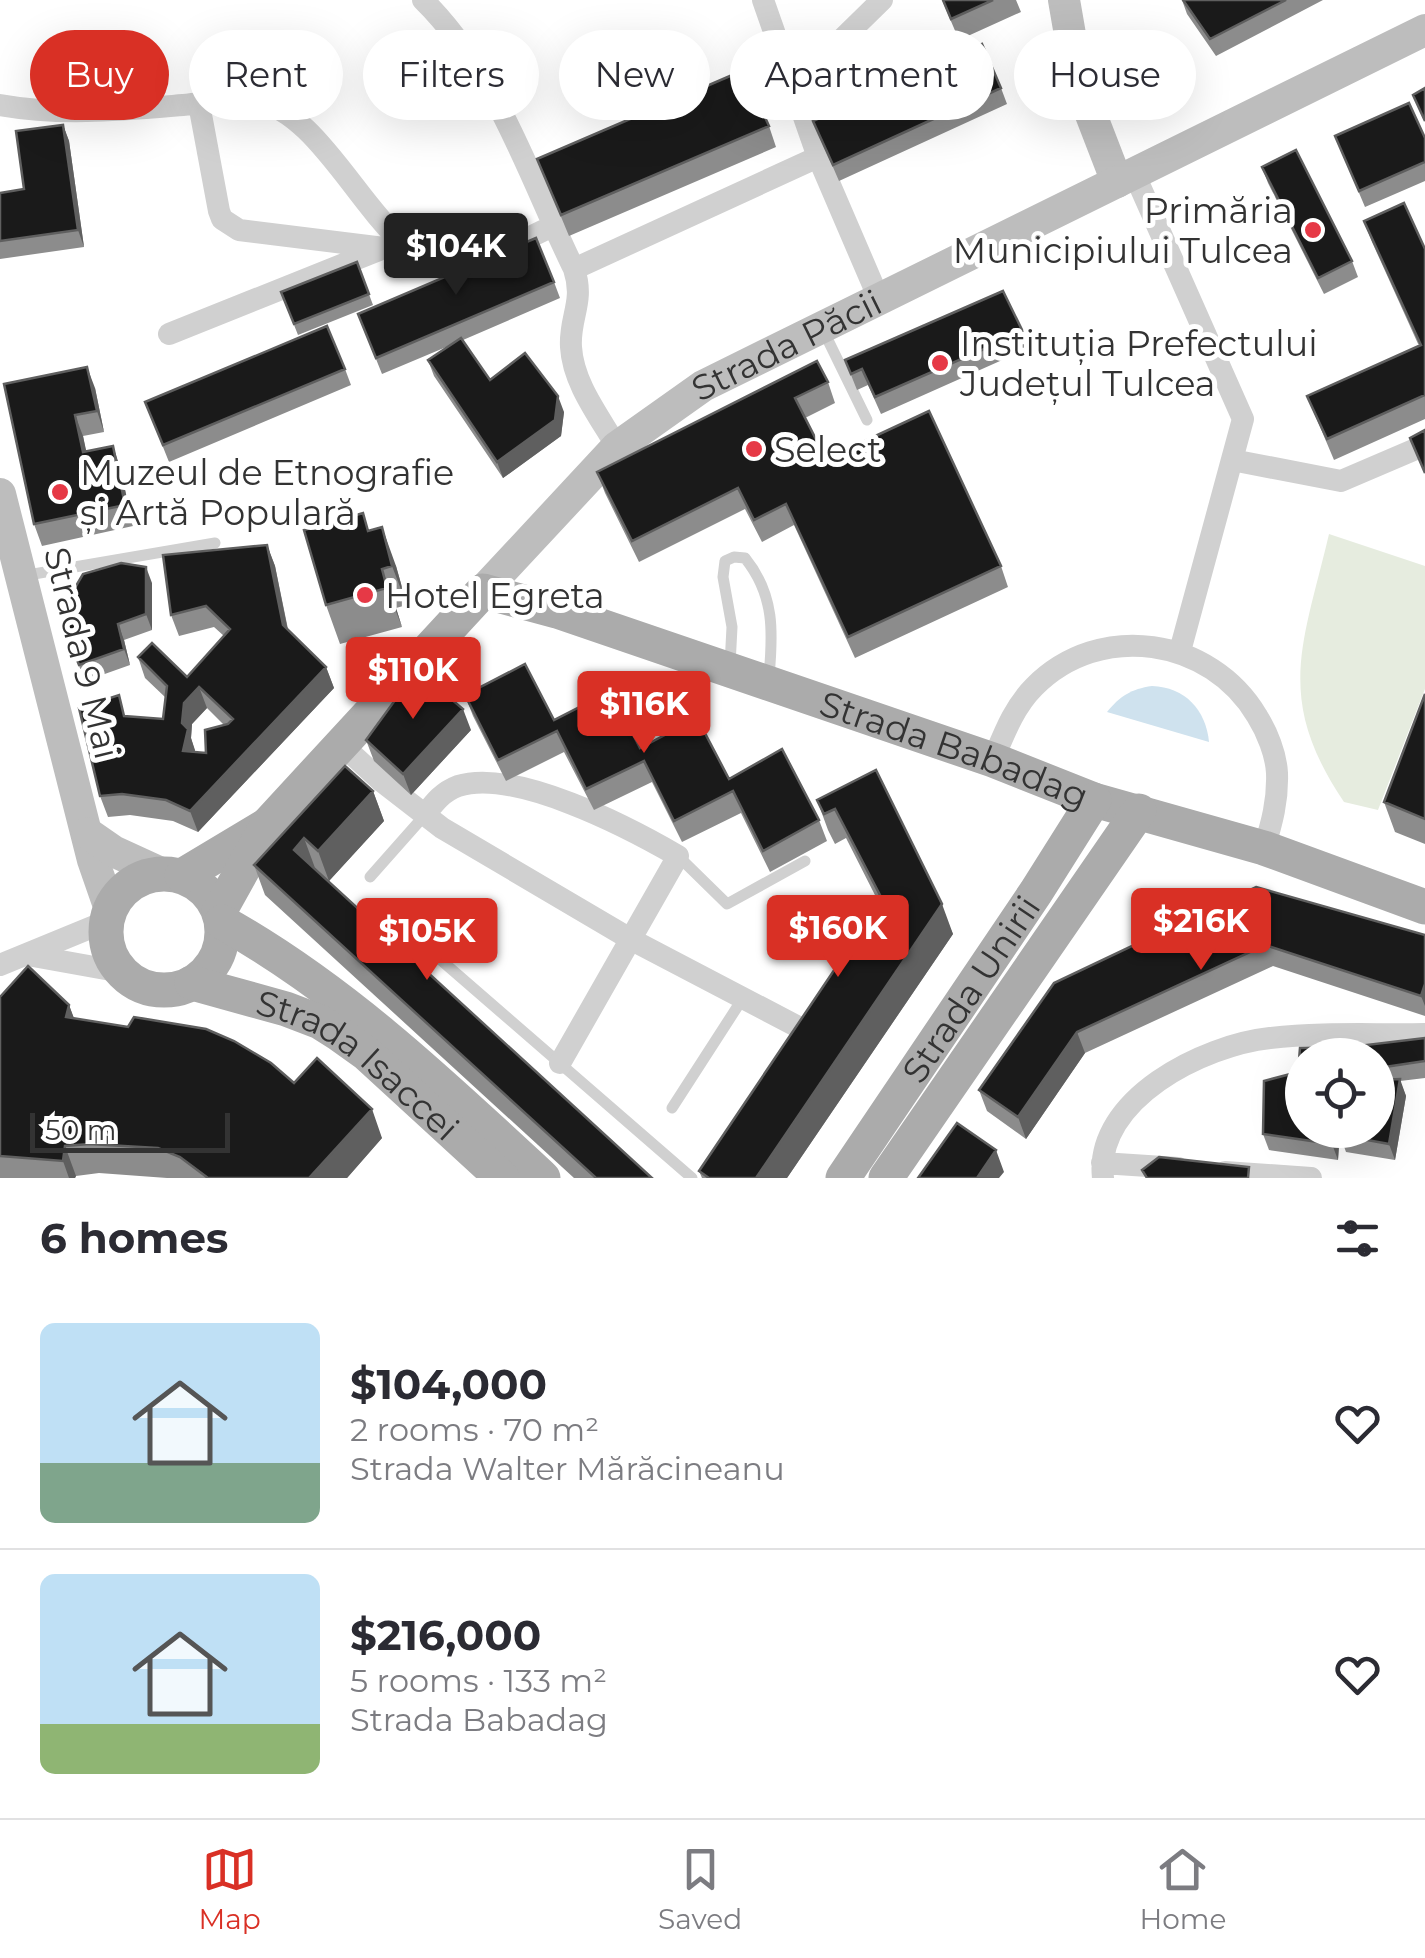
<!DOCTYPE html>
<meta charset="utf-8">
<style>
:root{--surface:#fff;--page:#f7f7f7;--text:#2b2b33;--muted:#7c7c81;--line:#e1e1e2;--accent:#d93025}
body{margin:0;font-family:Montserrat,sans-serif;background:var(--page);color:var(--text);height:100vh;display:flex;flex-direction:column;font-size:38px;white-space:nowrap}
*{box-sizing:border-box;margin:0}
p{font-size:32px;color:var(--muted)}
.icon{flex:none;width:55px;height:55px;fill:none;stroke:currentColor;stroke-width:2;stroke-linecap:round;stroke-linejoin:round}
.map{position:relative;height:1178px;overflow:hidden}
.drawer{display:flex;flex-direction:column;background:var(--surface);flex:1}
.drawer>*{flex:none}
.hud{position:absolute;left:30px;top:30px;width:1365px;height:90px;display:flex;gap:20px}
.buttons{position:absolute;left:1285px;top:1038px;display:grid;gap:20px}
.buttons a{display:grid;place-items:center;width:110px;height:110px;border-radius:50%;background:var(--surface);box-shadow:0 10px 40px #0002;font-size:50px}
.scale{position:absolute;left:30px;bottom:25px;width:200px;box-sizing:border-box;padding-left:10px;border:5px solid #333;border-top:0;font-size:28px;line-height:35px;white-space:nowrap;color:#333;-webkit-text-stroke:8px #fff;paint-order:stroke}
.price{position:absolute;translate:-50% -85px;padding:0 22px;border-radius:10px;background:var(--accent);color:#fff;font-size:32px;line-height:65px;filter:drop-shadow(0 2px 5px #0008)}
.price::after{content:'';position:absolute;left:50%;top:60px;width:30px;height:22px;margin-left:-15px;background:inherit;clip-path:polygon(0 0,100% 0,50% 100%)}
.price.on{background:#222;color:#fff}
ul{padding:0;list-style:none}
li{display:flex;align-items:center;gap:30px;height:250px;padding:0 40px}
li+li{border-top:2px solid var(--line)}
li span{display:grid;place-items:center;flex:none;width:280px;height:200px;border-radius:15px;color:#555}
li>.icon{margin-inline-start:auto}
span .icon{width:120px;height:120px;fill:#fffc;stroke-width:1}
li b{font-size:42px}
h2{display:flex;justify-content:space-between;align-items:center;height:120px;padding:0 40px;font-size:42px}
.pill{padding:0 35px;border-radius:45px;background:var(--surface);box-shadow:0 10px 40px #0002;font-size:35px;line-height:90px}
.pill.on{background:var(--accent);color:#fff}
.menu{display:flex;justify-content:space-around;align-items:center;height:140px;border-top:2px solid var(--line);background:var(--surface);font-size:28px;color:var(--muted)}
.menu a{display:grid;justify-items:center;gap:5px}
.menu .on{color:var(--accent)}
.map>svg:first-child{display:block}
.green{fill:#e6ecdf}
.water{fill:#cfe2ee}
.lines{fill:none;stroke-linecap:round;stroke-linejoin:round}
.lane{stroke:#d0d0d0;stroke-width:11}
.street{stroke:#d0d0d0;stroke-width:22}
.secondary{stroke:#bdbdbd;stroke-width:32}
.primary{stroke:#ababab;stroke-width:35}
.wall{fill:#8c8c8c;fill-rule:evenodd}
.shaded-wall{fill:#5f5f5f}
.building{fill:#1a1a1a;stroke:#5f5f5f;stroke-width:2.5;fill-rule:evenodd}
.poi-dot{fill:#e63946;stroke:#fff;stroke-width:4}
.labels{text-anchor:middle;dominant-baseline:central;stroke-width:10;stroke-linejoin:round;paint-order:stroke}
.poi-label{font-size:35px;fill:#333;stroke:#fff;text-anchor:start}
.street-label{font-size:35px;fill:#333;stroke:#fff}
</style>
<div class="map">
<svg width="1425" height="1178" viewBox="0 0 1425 1178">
<rect width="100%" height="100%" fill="#fff"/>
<path class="green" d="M1329 534 1425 566V689L1378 810 1344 802C1274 698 1303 645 1329 534Z"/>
<path class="water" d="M1152 686C1185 687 1206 710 1209 742L1107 712C1120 696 1131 689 1152 686Z"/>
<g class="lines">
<path class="lane" d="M823 330 867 420
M22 576 215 543
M730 665 732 627 723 577 725 561 734 557 745 558C775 595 773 633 769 677
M678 856 727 904 805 861
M370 877 424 816
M412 935 692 1178
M672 1108 743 998"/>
<path class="street" d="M423 0C497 73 529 177 574 269 585 302 569 317 571 347 573 383 599 416 617 447
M763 0 818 157 879 299
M793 87 882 0
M199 104 219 211 222 219 239 230 384 248 401 241
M0 105C61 116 122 110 183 105 206 103 229 97 252 100 332 109 380 270 453 264 487 262 522 240 553 226
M1134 173 1243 419 1180 651
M574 269 818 157
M169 334 379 250
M1232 460 1341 481 1425 445
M342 745 380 780 442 828 632 940 804 1030
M993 760C1004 734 1014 707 1034 687 1100 620 1211 638 1257 716 1267 732 1276 754 1277 773 1278 800 1272 823 1264 848
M424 816C434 803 442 792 458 786 515 768 628 827 678 856L560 1063
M33 956 122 972
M0 965 107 921
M1102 1163 1178 1168
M1225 1172 1311 1178
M1103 1178C1094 1099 1204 1045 1270 1038 1321 1032 1374 1035 1425 1034"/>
<g class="secondary">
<path d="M1064 0 1078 81 1117 182"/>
<path d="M0 494 93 860 110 909"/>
<path id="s1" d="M483 591 617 447 703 386 1425 30"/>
<path d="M87 833 113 851 161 873"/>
</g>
<g class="primary">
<circle cx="164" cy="932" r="58"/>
<path d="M182 876 267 825"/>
<path id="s2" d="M219 912 268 824 483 591 557 611 993 760 1094 800 1264 848 1425 907"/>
<path d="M222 922C342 989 443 1085 543 1178"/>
<path id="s3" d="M192 983 286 1009 320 1022 339 1034 367 1054 502 1178"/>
<path id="s4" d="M843 1178 1036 892 1094 800"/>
<path d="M886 1178 1139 811"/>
</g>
</g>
<path class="wall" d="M942 0H1016L1021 12 959 40Z
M1182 0H1323L1216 56 1187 14Z
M1001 88 1007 104 839 181 813 121Z
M63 125 69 141 84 247 0 259V193L24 189Z
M769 126 776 147 569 236 537 159Z
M1335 136 1425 138V181L1365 207Z
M1262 167 1352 261 1358 277 1324 294 1268 183Z
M1364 221 1425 249V419L1334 460 1307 396 1419 346 1372 242Z
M357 262 373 305 298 335 281 292Z
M554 282 560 298 463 340 490 380 564 412 561 436 503 478 434 376 428 360 451 345 382 374 358 314Z
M1023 332 1029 348 881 414 868 385 857 390 845 360Z
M345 369 351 385 169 462 145 402Z
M828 382 835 403 805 418 826 459 1001 566 1008 587 855 658 794 525 762 542 745 509 639 562 605 493 597 472Z
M4 384 95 388 104 432 83 436 86 452 120 467 133 526 42 546 34 524Z
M369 531 396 566 407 605 396 608 402 627 340 644 326 605Z
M267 545 275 566 288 629 326 667 334 688 198 832 173 821 130 815 108 817 100 796 127 716 163 719 166 698 145 678 138 657 187 677 224 636 214 627 179 636 171 615ZM207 708 224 725 206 753 195 752 191 738 192 724Z
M152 583V630L124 640 130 665 85 681 59 615Z
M1425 694V844L1395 832 1384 802Z
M465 695 554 720 729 779 819 820 827 841 770 872 741 813 682 842 652 782 594 810 564 752 506 781 473 716Z
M471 730 411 795 374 761 366 740Z
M876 770 953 934 787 1178H702L699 1171 879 903 846 838 835 844 828 830 817 800Z
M373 791 384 821 329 881 652 1178H574L265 895 254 865Z
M1256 887 1425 935V1016L1273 966 1085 1053 1026 1139 987 1111 979 1090Z
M0 997 69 1005 74 1019 294 1083 382 1138 347 1178H167L99 1173 76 1176 75 1178H0Z
M1425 1038V1078L1400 1081 1406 1096 1395 1160 1346 1152 1340 1135 1378 1130V1055Z
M1337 1047 1340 1055H1302V1130H1340L1338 1160 1269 1150 1263 1134 1264 1081 1298 1072 1300 1048Z"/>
<path class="shaded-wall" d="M63 125 69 141 84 247 78 230Z
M87 367 95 388 104 432 97 411Z
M558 396 564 412 561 436 503 478 497 462Z
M75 415 83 436 91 473 83 452Z
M113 446 120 467 133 526 125 505Z
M382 527 396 566 407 605 392 566Z
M267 545 275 566 291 646 283 625Z
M146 567 152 583V630L146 614Z
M382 569 396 608 402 627 387 588Z
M118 624 124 640 130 665 124 649Z
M326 667 334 688 198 832 190 811Z
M199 687 207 708 192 724 191 738 195 750 191 772 183 751 182 723 184 703Z
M463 709 471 730 411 795 403 774Z
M373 791 384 821 329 881 318 851Z
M304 838 315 868 294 850Z
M942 904 953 934 787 1178H756Z
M1425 984V1006L1421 996Z
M69 1005 80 1034 66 1017Z
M1077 1032 1085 1053 1026 1139 1018 1117Z
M1400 1079 1406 1096 1395 1160 1389 1144Z
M372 1109 382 1138 347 1178H309Z
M1333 1130H1340L1338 1160 1332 1144Z
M65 1146 76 1176 75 1178H69L63 1161Z
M996 1150 1004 1172 999 1178H977Z"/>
<path class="building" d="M943 0H993L951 19Z
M1183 0H1286L1210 39Z
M982 44 1001 88 833 165 813 121Z
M744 70 769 126 561 215 537 159Z
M1425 88V121L1413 95Z
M1409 103 1425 138V162L1359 191 1335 136Z
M63 125 78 230 0 241V193L24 189 16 131Z
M1296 150 1352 261 1318 278 1262 167Z
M1404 203 1425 249V395L1327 439 1307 396 1421 345 1364 221Z
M536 238 554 282 376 358 358 314Z
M357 262 369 294 294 324 281 292Z
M1003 291 1023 332 875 397 862 369 851 374 845 360Z
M327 326 345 369 163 445 145 402Z
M461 338 490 380 525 353 558 396 555 420 497 462 428 360Z
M817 361 828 382 795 398 826 459 929 411 1001 566 848 637 786 504 754 520 738 488 632 541 597 472Z
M87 367 97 411 75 415 83 452 113 446 125 505 34 524 4 384Z
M1425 430V473L1410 438Z
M363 513 368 531 382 527 392 566 382 569 387 588 326 605 304 530Z
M267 545 283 625 326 667 190 811 166 800 122 794 100 796 79 708 119 695 124 716 163 719 167 686 138 657 152 643 187 677 230 629 206 606 171 615 163 555ZM199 687 233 719 228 724 205 730 206 753 183 751 188 729 182 723 184 703Z
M121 563 146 567V614L118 624 124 649 79 665 59 615 83 574Z
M525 664 554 720 611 691 640 748 697 718 729 779 782 749 819 820 763 851 733 791 674 821 644 761 586 789 557 731 498 760 465 695Z
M417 670 463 709 403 774 366 740Z
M1425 694V819L1384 802Z
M345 766 373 791 318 851 304 838 294 850 652 1178H596L254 865Z
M876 770 942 904 756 1178H709L699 1171 882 899 835 809 824 814 817 800Z
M1256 887 1425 935V984L1421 996 1265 945 1077 1032 1018 1117 979 1090 1054 983Z
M28 966 69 1005 66 1017 128 1027 134 1017 206 1029 234 1041 271 1063 294 1083 317 1058 372 1109 309 1178H208L180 1157 158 1148 89 1144 65 1146 63 1161 0 1156V997Z
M1425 1038V1061L1378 1068V1055H1341V1048Z
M1337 1047 1336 1055H1302V1130H1333L1332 1144 1263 1134 1264 1081 1298 1072 1300 1048Z
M1400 1079 1389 1144 1340 1135V1130H1378V1080Z
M957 1123 996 1150 977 1178H918Z
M1159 1157 1249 1167 1248 1178H1147L1142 1170Z"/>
<g class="poi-dot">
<circle cx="1313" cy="230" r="10"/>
<circle cx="940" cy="363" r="10"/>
<circle cx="754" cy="449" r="10"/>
<circle cx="60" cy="492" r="10"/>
<circle cx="365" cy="595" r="10"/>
</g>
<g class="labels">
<g class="poi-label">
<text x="1293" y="210" text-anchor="end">Primăria<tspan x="1293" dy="40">Municipiului Tulcea</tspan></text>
<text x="960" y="343">Instituția Prefectului<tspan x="960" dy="40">Județul Tulcea</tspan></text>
<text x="774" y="449">Select</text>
<text x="80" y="472">Muzeul de Etnografie<tspan x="80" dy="40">și Artă Populară</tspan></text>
<text x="385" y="595">Hotel Egreta</text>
</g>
<g class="street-label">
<text stroke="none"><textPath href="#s1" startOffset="395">Strada Păcii</textPath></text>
<text transform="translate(82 653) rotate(76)">Strada 9 Mai</text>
<text stroke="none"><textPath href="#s2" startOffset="915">Strada Babadag</textPath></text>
<text stroke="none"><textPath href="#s4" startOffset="228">Strada Unirii</textPath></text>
<text stroke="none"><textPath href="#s3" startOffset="188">Strada Isaccei</textPath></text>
</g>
</g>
</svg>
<div class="buttons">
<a><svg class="icon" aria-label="locate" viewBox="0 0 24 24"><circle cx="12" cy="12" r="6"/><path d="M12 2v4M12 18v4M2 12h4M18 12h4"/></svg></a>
</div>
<div class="scale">50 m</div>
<b class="price on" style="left:456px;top:298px">$104K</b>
<b class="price" style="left:413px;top:722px">$110K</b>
<b class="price" style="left:644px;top:756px">$116K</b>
<b class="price" style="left:1201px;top:973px">$216K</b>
<b class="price" style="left:838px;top:980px">$160K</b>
<b class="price" style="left:427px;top:983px">$105K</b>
<div class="hud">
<a class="pill on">Buy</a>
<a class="pill">Rent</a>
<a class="pill">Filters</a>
<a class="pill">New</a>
<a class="pill">Apartment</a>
<a class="pill">House</a>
</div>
</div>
<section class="drawer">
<h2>6 homes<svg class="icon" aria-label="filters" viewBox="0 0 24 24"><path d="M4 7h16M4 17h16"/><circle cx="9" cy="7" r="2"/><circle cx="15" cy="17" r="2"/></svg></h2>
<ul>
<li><span style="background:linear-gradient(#bfe0f5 70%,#7fa58c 0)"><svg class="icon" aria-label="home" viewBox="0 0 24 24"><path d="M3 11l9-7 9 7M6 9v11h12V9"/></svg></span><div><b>$104,000</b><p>2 rooms · 70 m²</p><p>Strada Walter Mărăcineanu</p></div><svg class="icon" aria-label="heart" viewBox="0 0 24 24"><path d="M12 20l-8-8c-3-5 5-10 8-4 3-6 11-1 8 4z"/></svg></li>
<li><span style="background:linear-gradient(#bfe0f5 75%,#8fb573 0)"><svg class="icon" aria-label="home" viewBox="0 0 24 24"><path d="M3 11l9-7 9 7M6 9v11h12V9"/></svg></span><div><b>$216,000</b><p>5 rooms · 133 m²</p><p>Strada Babadag</p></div><svg class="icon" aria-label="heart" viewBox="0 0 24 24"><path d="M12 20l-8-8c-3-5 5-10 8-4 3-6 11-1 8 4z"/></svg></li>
</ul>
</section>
<nav class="menu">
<a class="on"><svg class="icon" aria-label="map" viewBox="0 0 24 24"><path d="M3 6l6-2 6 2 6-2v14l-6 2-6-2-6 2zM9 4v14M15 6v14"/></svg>Map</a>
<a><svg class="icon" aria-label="saved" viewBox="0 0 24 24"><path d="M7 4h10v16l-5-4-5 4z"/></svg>Saved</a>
<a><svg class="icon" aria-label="home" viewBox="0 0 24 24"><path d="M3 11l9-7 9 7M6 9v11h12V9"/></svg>Home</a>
</nav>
